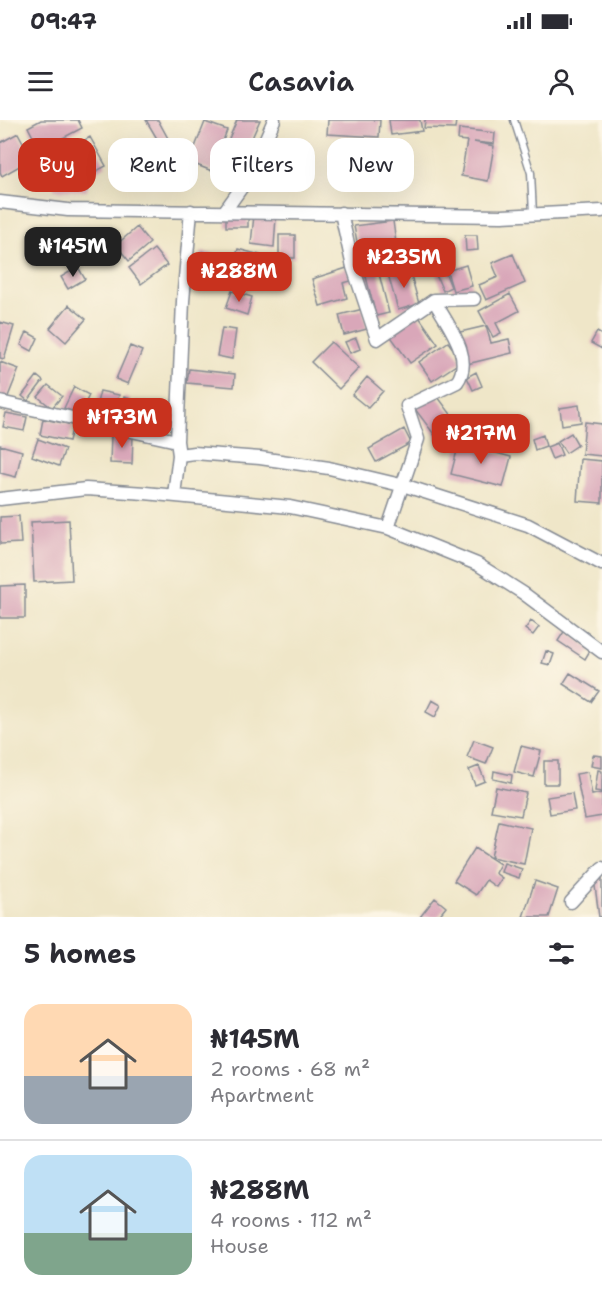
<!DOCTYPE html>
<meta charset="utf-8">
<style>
:root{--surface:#fff;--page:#f2f2f3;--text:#2b2b33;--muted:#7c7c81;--line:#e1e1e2;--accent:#c8321e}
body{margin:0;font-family:"Shantell Sans",sans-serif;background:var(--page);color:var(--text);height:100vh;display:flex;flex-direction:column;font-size:22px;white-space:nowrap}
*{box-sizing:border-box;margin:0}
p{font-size:20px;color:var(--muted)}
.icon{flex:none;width:33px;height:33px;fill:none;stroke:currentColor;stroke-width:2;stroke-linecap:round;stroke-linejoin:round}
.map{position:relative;height:797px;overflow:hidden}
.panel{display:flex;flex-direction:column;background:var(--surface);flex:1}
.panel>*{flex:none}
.top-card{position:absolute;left:18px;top:18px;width:567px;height:54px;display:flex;gap:12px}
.price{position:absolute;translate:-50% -51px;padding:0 14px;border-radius:12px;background:var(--accent);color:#fff;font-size:20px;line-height:39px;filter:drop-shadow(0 2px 3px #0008)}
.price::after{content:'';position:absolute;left:50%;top:36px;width:18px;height:14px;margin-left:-9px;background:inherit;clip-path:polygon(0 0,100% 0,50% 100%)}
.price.on{background:#222;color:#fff}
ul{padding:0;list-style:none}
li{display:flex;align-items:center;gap:18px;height:150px;padding:0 24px}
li+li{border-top:2px solid var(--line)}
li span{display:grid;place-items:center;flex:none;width:168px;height:120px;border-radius:18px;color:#555}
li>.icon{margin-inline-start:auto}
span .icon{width:72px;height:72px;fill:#fffc;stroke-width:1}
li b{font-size:26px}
h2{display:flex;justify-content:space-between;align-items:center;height:72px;padding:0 24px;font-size:26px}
.chip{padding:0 21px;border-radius:18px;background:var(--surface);box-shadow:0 6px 24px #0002;font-size:21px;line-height:54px}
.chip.on{background:var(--accent);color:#fff}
.status{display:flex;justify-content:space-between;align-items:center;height:42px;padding:0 30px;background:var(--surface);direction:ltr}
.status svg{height:16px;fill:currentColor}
header{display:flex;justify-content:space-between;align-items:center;height:78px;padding:0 24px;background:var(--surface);font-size:27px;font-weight:600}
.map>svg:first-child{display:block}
.building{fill:#d9a7b9}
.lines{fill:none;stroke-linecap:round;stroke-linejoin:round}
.lane-casing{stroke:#858a93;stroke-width:9}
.street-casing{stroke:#858a93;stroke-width:15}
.lane{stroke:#fff;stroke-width:6}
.street{stroke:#fff;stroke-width:12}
</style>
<div class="status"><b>09:47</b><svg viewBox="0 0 49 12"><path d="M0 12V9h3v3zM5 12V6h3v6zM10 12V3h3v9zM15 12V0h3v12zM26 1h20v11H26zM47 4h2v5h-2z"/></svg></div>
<header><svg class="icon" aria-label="menu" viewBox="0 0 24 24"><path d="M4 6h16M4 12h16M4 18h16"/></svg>Casavia<svg class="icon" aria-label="person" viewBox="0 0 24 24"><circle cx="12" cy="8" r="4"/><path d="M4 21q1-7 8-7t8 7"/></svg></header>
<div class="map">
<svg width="602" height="797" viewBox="0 0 602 797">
<rect width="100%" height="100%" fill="#fcf5e5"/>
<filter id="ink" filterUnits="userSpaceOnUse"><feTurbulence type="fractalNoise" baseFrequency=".0167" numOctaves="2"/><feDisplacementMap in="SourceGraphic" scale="12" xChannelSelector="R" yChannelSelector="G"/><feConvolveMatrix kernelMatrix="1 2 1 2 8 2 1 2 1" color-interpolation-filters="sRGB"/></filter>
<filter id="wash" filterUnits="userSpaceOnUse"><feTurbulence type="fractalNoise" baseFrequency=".008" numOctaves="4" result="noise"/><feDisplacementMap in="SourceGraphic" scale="24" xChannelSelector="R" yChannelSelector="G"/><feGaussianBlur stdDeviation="1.35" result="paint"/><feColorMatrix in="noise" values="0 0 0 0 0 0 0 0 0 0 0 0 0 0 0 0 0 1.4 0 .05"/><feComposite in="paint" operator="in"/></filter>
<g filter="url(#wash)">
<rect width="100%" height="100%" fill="#efe6c8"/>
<g id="blocks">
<path class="building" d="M41 0H78L82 8 40 30 28 7Z
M146 0H158L171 24 163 29Z
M237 0H260L243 38 224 30Z
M328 0H380L379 17 327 14Z
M389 0H420L422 11 391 15Z
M425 0H456L455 9 424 8Z
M205 2 227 10 212 51 189 42Z
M459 9 495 13 494 24 474 22 494 26 488 61 461 56 467 21 458 20Z
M18 13 32 39 2 56 0 52V23Z
M90 17 106 46 93 53 78 24Z
M362 22 382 24 381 36 360 34Z
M337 24H354V33L337 32Z
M333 39H351V61H333Z
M54 61 88 62 87 71 54 70Z
M254 95 276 97 274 127 251 124Z
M226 96H248V107H226Z
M393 101 398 138 361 143 354 106Z
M137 107 150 123 129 141 116 125Z
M279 115H295V138H279Z
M465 115H477L478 130 466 131Z
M154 129 167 145 141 164 129 148Z
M238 129 260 135 254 156 232 151Z
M202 132 230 138 224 166 197 160Z
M513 134 525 163 486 180 479 165 498 157 492 143Z
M267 138 288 147 279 166 259 158Z
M376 142 389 193 376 196 363 145Z
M466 145 472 166 453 171 447 151Z
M78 147 85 159 68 169 61 157Z
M347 148 351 161 343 163 347 178 320 186 312 159Z
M409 148 419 184 398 190 388 154Z
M445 152 451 167 443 171 436 155Z
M232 171 252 177 247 195 226 188Z
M510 174 519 191 496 203 501 213 493 217 479 191Z
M69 185 86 199 66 222 50 208Z
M363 189 367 209 344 215 339 195Z
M417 194 438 224 410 243 389 214Z
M0 202 14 206 4 239 0 238Z
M486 206 491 223 509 219 512 233 467 244 460 212Z
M222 208 236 210 232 239 217 236Z
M27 212 38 218 32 231 21 225Z
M597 212 602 215V229L591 223Z
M356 218 360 229 350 233 345 222Z
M331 222 359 248 339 269 311 242Z
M448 222 462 241 432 261 419 242Z
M130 226 142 231 128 264 116 259Z
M0 242 19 249 7 279 0 276Z
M189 249 235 254 234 267 187 263Z
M476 252 482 266 473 270 467 257Z
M37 256 43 261 28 281 22 276Z
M367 257 383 271 368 288 352 275Z
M48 265 62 276 52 288 38 277Z
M74 267 89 275 80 295 64 288Z
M100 271 119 275 114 295 95 291Z
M435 273 459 305 439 321 415 289Z
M124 277 130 279 125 299 118 298Z
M136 281 160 286 155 305 131 299Z
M579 285 581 302 562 305 560 288Z
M6 293 27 297 24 311 3 307Z
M43 299 73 305 69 321 40 315Z
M585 302 602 304V336L582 334Z
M404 309 411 323 376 342 369 329Z
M571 313 578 325 566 333 558 321Z
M111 315H133L132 344 110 343Z
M543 315 546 326 535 330 532 319Z
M38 319 65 329 59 346 32 336Z
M459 323 511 337 503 367 451 354Z
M557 323 562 335 552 339 547 327Z
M0 325 22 331 16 357 0 353Z
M580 339 602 341V383L577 381Z
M19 396 21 423 0 424V397Z
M69 400 72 460 34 462 31 402Z
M25 465V498H0V466Z
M531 501 539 507 533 515 525 509Z
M565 510 591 529 585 539 558 521Z
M546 531 554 534 550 545 542 543Z
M570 553 599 571 591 582 563 564Z
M432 580 441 585 435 597 426 592Z
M474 620 493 627 486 644 467 637Z
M521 626 541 631 534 657 514 652Z
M593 635 602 636V648L591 646Z
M544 641H558V664H544Z
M479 646 485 661 475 665 469 650Z
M598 650 602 651V672L595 671Z
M494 651 512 655 511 663 493 659Z
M588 652 592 675 602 673V696L585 699 576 654Z
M496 667 526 673 521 696 491 691Z
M572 673 575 690 550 694 547 677Z
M499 701 531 708 524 744 491 737Z
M475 728 500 744 495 753 502 758 496 767 486 760 476 775 454 761Z
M504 743 522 749 519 758 501 752Z
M602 757V797H599L594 758Z
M535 761 558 769 549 797H523Z
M435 778 446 787 438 797H420Z"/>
</g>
</g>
<g filter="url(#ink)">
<use href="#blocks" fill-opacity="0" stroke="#858a93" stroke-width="1.5"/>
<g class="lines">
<g class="lane-casing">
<path id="lane" d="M514 0 531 53 533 94"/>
</g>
<g class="street-casing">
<path id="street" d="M0 82 68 90 502 96 602 91
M224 92 249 57 274 0
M341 93 353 147 377 219 434 180 474 179
M0 282 177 321
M179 335 194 333 260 338 329 348 409 367 528 405 602 444
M174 375 179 335 177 321 183 181 191 91
M0 379 86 369 145 373 290 387 388 408 477 444 523 473 602 532
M388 408 418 319 407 286 457 262C475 237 446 203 434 180
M571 782 602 748"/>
</g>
<use href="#lane" class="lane"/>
<use href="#street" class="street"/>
</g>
</g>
</svg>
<b class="price on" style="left:73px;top:158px">₦145M</b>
<b class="price" style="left:404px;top:169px">₦235M</b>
<b class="price" style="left:239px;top:183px">₦288M</b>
<b class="price" style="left:122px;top:329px">₦173M</b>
<b class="price" style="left:481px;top:345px">₦217M</b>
<div class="top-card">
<a class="chip on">Buy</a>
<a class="chip">Rent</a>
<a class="chip">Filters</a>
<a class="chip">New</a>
</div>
</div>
<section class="panel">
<h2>5 homes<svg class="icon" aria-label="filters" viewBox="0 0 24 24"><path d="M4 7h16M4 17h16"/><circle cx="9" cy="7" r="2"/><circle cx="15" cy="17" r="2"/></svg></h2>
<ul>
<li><span style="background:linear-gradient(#ffd9b3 60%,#9aa5b1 0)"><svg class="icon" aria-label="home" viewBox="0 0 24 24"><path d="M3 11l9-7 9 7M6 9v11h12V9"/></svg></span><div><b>₦145M</b><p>2 rooms · 68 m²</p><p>Apartment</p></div></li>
<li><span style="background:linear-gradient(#bfe0f5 65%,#7fa58c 0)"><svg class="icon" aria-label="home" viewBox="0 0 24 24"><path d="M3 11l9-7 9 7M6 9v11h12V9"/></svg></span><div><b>₦288M</b><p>4 rooms · 112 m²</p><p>House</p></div></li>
</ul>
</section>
